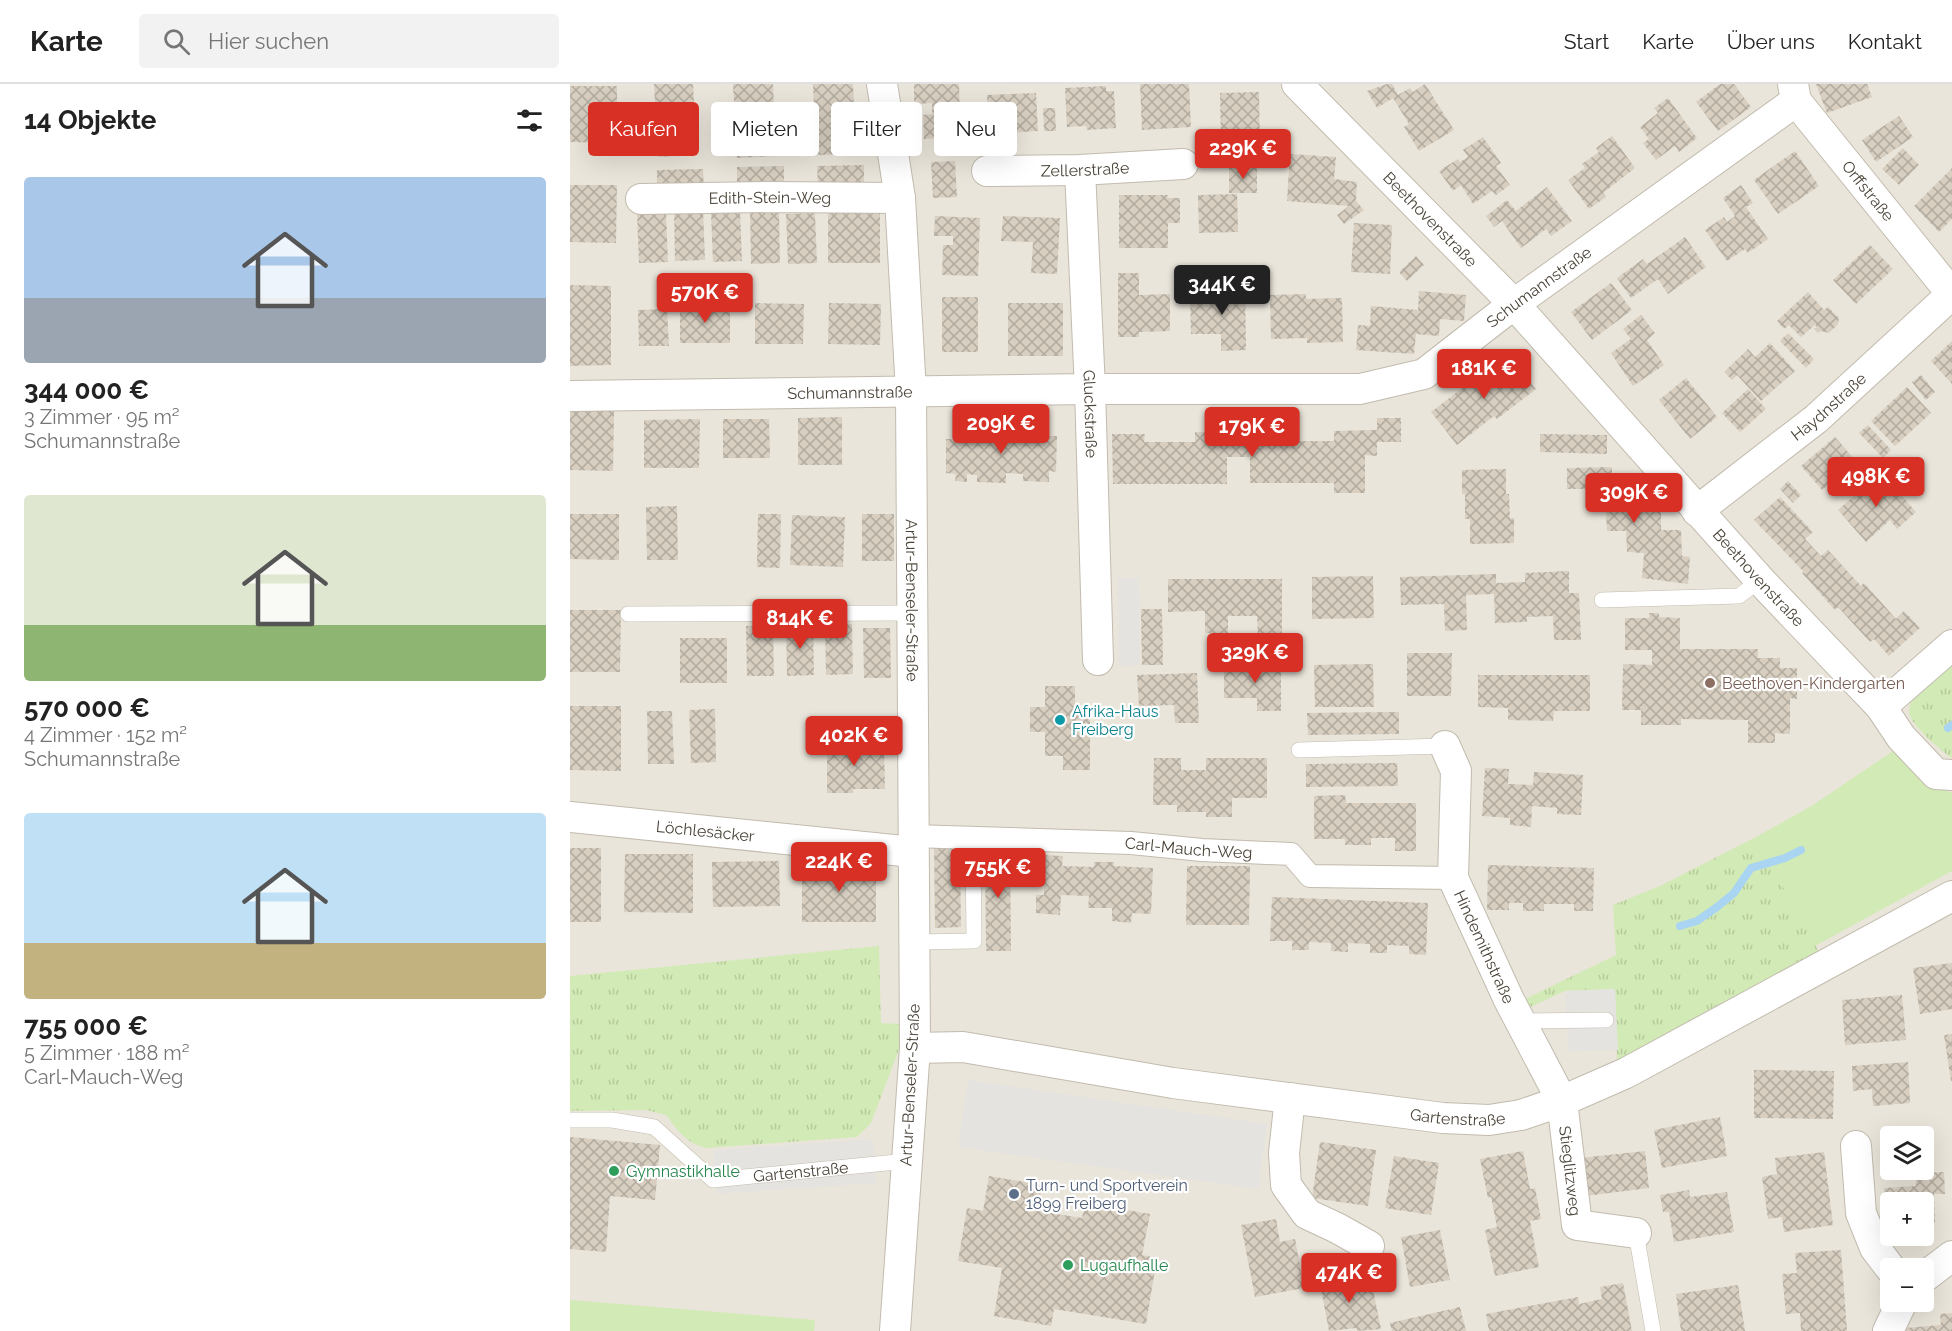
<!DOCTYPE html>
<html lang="de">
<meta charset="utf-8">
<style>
:root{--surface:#fff;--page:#f2f2f2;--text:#222;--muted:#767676;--line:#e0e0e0;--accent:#d93025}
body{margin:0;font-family:Raleway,sans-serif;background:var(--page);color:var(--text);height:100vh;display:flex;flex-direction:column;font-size:22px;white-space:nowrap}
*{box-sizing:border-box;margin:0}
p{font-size:20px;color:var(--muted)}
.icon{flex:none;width:33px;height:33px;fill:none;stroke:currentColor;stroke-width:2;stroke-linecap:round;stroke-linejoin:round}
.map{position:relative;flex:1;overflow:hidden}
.sheet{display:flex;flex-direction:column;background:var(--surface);width:570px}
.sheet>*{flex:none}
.guide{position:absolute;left:18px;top:18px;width:570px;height:54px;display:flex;gap:12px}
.buttons{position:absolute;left:1310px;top:1042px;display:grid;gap:12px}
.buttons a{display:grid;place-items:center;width:54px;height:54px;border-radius:6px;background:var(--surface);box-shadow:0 6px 24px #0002;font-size:30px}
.price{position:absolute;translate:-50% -51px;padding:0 14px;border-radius:6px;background:var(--accent);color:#fff;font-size:20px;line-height:39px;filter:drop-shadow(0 2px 3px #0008)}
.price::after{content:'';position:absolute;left:50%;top:36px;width:18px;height:14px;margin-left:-9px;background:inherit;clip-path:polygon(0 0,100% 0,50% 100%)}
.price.on{background:#222;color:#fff}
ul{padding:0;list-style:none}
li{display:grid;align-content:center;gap:12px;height:318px;padding:0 24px}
li span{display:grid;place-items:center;height:186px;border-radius:6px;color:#555}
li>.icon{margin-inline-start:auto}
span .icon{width:108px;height:108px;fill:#fffc;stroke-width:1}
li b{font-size:26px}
h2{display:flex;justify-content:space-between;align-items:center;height:72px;padding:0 24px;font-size:26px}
.tag{padding:0 21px;border-radius:6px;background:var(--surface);box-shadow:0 6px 24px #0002;font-size:21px;line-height:54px}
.tag.on{background:var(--accent);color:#fff}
header{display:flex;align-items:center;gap:36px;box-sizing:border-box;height:84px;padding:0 30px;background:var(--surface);border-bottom:2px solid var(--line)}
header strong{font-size:28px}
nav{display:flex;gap:33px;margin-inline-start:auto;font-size:21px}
.search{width:420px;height:54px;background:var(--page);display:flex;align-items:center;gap:15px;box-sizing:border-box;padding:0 21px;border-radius:6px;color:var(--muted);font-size:22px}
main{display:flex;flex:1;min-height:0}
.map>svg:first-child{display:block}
.residential{fill:#eae5da;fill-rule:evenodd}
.grass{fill:url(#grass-tufts)}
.park{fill:#d2eab5}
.parking{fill:#e5e3e0}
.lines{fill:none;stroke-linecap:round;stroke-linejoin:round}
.stream{stroke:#a9d4f2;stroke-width:8}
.building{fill:url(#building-cross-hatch)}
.service-casing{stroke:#c2bbae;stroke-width:16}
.pedestrian-casing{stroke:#c2bbae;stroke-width:24}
.minor-casing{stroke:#c2bbae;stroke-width:32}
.service{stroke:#fff;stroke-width:15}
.pedestrian{stroke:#fff;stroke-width:22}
.minor{stroke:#fff;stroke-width:30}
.education-dot{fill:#8d6e63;stroke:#fff;stroke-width:2}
.culture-dot{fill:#0f9aa8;stroke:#fff;stroke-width:2}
.leisure-dot{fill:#2e9e5b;stroke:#fff;stroke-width:2}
.service-dot{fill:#5c6f8a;stroke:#fff;stroke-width:2}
.labels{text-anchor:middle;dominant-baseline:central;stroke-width:4.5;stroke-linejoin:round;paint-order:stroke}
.street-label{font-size:16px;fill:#4b4439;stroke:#fff}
.education-label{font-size:16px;fill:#785e54;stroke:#fff;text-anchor:start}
.culture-label{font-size:16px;fill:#0d838f;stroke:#fff;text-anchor:start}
.leisure-label{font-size:16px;fill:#27864d;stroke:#fff;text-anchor:start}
.service-label{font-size:16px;fill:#4e5e75;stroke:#fff;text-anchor:start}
</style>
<header>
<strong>Karte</strong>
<div class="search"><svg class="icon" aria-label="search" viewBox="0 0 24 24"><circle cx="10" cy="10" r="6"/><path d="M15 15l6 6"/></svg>Hier suchen</div>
<nav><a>Start</a><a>Karte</a><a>Über uns</a><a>Kontakt</a></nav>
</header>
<main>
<section class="sheet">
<h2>14 Objekte<svg class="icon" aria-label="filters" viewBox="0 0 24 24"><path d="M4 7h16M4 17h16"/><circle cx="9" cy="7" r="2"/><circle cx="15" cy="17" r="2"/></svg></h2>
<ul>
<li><span style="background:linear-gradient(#a9c7e8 65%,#9aa5b1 0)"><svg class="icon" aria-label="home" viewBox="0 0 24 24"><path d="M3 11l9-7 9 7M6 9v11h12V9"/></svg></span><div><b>344 000 €</b><p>3 Zimmer · 95 m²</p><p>Schumannstraße</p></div></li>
<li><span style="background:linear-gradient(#dfe7d0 70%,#8fb573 0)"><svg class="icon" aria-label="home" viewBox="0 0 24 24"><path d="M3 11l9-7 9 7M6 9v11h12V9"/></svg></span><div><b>570 000 €</b><p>4 Zimmer · 152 m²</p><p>Schumannstraße</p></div></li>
<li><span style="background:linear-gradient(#bfe0f5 70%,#c2b280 0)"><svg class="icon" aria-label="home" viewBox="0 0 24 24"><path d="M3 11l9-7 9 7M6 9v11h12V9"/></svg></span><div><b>755 000 €</b><p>5 Zimmer · 188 m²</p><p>Carl-Mauch-Weg</p></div></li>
</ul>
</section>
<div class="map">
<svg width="1382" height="1247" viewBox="0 0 1382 1247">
<defs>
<pattern id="grass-tufts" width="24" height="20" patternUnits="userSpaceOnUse" patternTransform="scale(1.5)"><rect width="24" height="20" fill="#d2eab5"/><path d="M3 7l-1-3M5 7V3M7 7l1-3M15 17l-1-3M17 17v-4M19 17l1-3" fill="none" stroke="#b6ca9c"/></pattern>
<pattern id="building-cross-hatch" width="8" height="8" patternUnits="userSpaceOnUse" patternTransform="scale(1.5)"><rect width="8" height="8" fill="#d8cfc1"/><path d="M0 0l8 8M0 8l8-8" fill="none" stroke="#b1aa9e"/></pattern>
</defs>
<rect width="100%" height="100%" fill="#f6f3ec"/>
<path class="residential" d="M0 0H1382V1247H0ZM1320 1053H1353V1086H1320ZM1320 1119H1353V1152H1320ZM1320 1185H1353V1218H1320Z"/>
<path class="grass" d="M1382 581V674C1372 668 1344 643 1340 632 1338 627 1340 622 1341 618Z
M1186 753 1249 868 1047 977 1045 905 995 907 958 924 951 917 1046 871 1043 821 1090 802Z
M309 862 311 939 332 940 330 963 301 1039 287 1053 138 1064C119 1062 107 1046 96 1031L76 1026 0 1027V892Z"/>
<path class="park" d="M1326 665 1362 700 1382 709V787L1245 862 1186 753 1243 721Z
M0 1216 245 1236 244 1247H0Z"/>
<path class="parking" d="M548 494H569L570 581 549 582Z
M1045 905 1048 966 998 967 995 907Z
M398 996 697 1040 688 1105 388 1063Z
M303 1055 306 1099 146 1110 143 1066Z"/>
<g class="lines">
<path class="stream" d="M1378 644 1382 641
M1110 842 1127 837 1147 823 1164 809 1181 784 1215 774 1231 766"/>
</g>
<path class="building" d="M84 0H123L127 71 88 73Z
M163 0H203L206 72 167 74Z
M243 0H283L286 70 246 71Z
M344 0H389L391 60 369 61V54L354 55 353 31 362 30V19L344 20Z
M570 0H619L621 43 572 46Z
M817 0H822L828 11 840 4 843 8 855 0 884 46 849 67 834 43 839 40 823 14 807 24 797 7Z
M1150 0H1164L1181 23 1148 47 1126 18Z
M1246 0H1297L1302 13 1257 29Z
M0 2H47V59L0 58Z
M536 2V7H544L546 44 517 46 516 42 497 43 495 4Z
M689 8 690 62H651L650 9Z
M466 9 468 47 418 50 417 11Z
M1098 14 1127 54 1109 68 1105 62 1086 76 1073 59 1079 55 1070 43 1088 29 1084 24Z
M473 24H485L486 47H474Z
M414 25 415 48 403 49 402 26Z
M1329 32 1343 53 1306 78 1292 56Z
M1042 52 1065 84 1033 109 1036 113 1019 125 998 96 1015 84 1012 80 1029 68 1026 64Z
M913 53 931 79 926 82 940 101 926 111 922 107 903 120 891 101 883 107 869 87 888 75 890 78 898 73 893 66Z
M1333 64 1349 81 1329 101 1312 85Z
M1225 67 1249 102 1208 130 1184 96Z
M720 70 766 73 764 95 787 98 786 117 794 126 774 140 767 131 779 122 717 117Z
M385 77 387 113 363 114 361 78Z
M294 81V105L248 106 247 82Z
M214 82V106L167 107V83Z
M659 83H687V109H659Z
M1382 84V135L1369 148 1344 122Z
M133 85 134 109H87V86Z
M0 101H47L46 159 0 158Z
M1171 101 1183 119 1176 123 1198 155 1178 169 1175 165 1157 177 1135 146 1154 133 1157 138 1165 132 1153 114Z
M977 103 1002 137 981 152 976 145 951 164 932 137 924 143 916 132 937 116 946 127Z
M667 110 668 148 629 149 628 111Z
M549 111H598L597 114H610V139H598V164H549Z
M133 126 135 176 105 177 104 127Z
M170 127 172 177 143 178 141 128Z
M96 128 98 178 69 179 67 129Z
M180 129H209L210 179 181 180Z
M245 129 247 179 218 180 216 130Z
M258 129H310V179H258Z
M365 132 410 134 408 192 372 191 373 161H383V152H364Z
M433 132 490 134 487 190 461 189 463 158 431 157Z
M784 139 822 141 820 190 781 188Z
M1115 153 1136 183 1098 210 1088 195 1061 214 1047 194 1073 175 1077 180Z
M1300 161 1323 185 1286 220 1263 196Z
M846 172 854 181 837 197 829 188Z
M548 189H569V211L600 210V247L569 248V253H548Z
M653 199H675L676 266 651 267V250H621L620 210H636V215H653Z
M1041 199 1062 226 1022 256 1001 228Z
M0 201 41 202V281L0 282Z
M849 207 896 211 894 237 870 235 869 252 846 250 844 270 786 266 788 241 800 242 801 222 848 226Z
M1238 208 1254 226 1258 223 1269 234 1268 240 1259 249 1251 247 1248 249 1244 245 1247 243 1245 241 1231 253 1219 241 1214 245 1207 237Z
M736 210V215L772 214 773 258 737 259V254L701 255 700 211Z
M372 213H408V268H372Z
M185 219 234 220 233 260H185Z
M259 219 311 220 310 261 258 260Z
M438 219H493V272H438Z
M110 221H160V259H110Z
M97 225 99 262H69L68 226Z
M1071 231 1085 249 1077 256 1094 281 1063 302 1041 269 1061 255 1053 245Z
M1218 249 1244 275 1236 284 1210 257Z
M1382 257V300L1361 277Z
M1200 259 1225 287 1191 317 1167 291 1162 296 1154 288 1178 265 1185 273Z
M940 272 966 305 927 335 924 332 887 361 861 328 899 299 901 302Z
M1351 291 1365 308 1356 316 1342 298Z
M1116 294 1147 333 1120 355 1089 316Z
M1337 303 1361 329 1325 362 1301 337Z
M1178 305 1196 325 1170 348 1152 329Z
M0 326H44L43 387 0 386Z
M272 333V381H228V334Z
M807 334H831V358H807V372L795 371V409H764V399H680V373H657V400H543L542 350H575L574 358H625V348L712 349V357H764V347L807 346Z
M130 335 129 384H74V336Z
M153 335H199L200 374H153Z
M1298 341 1321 366 1313 374 1289 349Z
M383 344H398V355H404L405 345 434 346V354L451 355V344H478V352H487L486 388 479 387V398L453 397V390L436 389V399L407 398V391L397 390V398L385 397 386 390 376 389V355H383Z
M970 350 1037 351V370L970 368Z
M1265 353 1286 377 1252 406 1231 382Z
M1042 383V405L1072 404V425H1091V446H1111L1112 472 1120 473 1118 500 1072 494 1074 469 1057 468 1056 447H1037L1036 426H1018L1017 405H997V384Z
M936 385V410H939L940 434H944V459L900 460V435H895V410H892V386Z
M1311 388 1346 428 1327 445 1320 436 1296 458 1268 426Z
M1218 397 1231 411 1223 419 1210 405Z
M1210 413 1243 448 1235 455 1251 472 1258 466 1291 502 1294 499 1326 535 1334 527 1350 544 1319 572 1304 555 1300 558 1268 523 1265 526 1232 489 1234 488 1184 436Z
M107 422 108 476H77L76 423Z
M0 430H49V476L0 475Z
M188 430H211L210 484 187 483Z
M292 430H324V477H292Z
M222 431 275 433 273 483 220 481Z
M999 487V509H1009L1011 556H984L983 532 957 533V538L925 539 924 510 896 511 897 546 875 547 874 520 831 521 830 493 926 490V499L955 498V489Z
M803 492 804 534 742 535V493Z
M598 495H712V554H688L687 532H658V549H635V527L598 528Z
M571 525H592L593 581H572Z
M0 526H51L50 588H0Z
M1079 529H1089V533L1110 534V565H1188V574H1210V584H1227V615L1220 614V650L1205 649V659H1178V636L1111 635V641H1071V626H1052L1053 580 1082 581V566H1055V534H1079Z
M282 540 283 590 256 591 255 541Z
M216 541H243L244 591 217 592Z
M176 542H203L204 592H177Z
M293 544H320L321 594H294Z
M110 554H157V599H110Z
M837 569H882L881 612H837Z
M654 580H711V627H687V614H654Z
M803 580 804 623H745L744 581Z
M627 589 629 639H605L604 621 569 622 567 591Z
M908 591H1020V627H984L983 637 938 636V624L908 623Z
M475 602H505V624H520V686H493V672H475V648H460V623H475Z
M0 622H51V687L0 686Z
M145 625 146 678 121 679 119 626Z
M77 627H102L104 680H78Z
M829 628V650L738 651 737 629Z
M283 656V663H314L315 705H283V709H257V657Z
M584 674H611V686H636V674H697V714H662V733H636V728H607V721H583Z
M827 679 828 702 736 703V680Z
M915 684 939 685 938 700 963 701 964 688 1013 691 1011 731 987 730V724L962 722 961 743 940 741V734L912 732Z
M775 711 776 719H846V767H825V754H801V761H775V755H744V712Z
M390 761 391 843 365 844 364 762Z
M415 763H440L441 867H416Z
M0 764H31V838H0Z
M55 770H123V829L54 828Z
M453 770 493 772 492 782 524 783V778H544V782L583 784 581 830 562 829 561 839 542 837V824H518L519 812 491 811 490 831 466 829V811H474V796L461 795V801H452Z
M209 777 210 822 143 823 142 778Z
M232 780H306V838H232Z
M918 781 1024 784 1023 827H1004V820H974V827H953V819H939V826H917Z
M617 782H680L679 841H616Z
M702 813 858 819 856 871 839 870V862L817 861V869H800V860L778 859V868L761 867V859L739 858V866H722V857H700Z
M1382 879V925L1350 930 1343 884Z
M1332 911 1336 956 1275 961 1272 916Z
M1382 950V997H1381L1374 951Z
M1338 978 1340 1019 1303 1022 1302 1005 1283 1007 1282 982Z
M1184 986 1264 987 1263 1035 1184 1034Z
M1150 1033 1157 1072 1092 1084 1084 1046Z
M0 1053 90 1061 85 1116 40 1112 36 1168 0 1165Z
M750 1058 806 1066 798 1122 742 1114Z
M953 1067 960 1105 965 1104 971 1135 960 1137 969 1183 925 1192 915 1146 927 1143 921 1113 918 1114 910 1075Z
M1075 1067 1079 1104 1015 1112 1010 1074Z
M1254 1068 1263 1141 1214 1148 1212 1133 1198 1135 1192 1093 1207 1090 1205 1074Z
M824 1072 869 1079 861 1131 815 1124Z
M1374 1088 1375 1110H1364L1365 1139 1353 1140V1119H1320V1142H1316L1314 1104 1346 1102 1345 1089Z
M419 1092 472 1101 468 1127 512 1134 515 1119 580 1130 572 1171 587 1174 576 1240 484 1225 481 1242 424 1232 432 1184 388 1177 397 1124 413 1127Z
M1119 1106 1120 1113 1157 1108 1164 1148 1104 1158 1099 1128H1093L1090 1111Z
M706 1135 710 1158 725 1155 734 1204 685 1213 671 1141Z
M870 1146 880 1196 840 1203 831 1153Z
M1271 1166 1277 1247H1231L1230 1229 1216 1230 1212 1190 1227 1189 1225 1169Z
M776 1188 779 1201 801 1196 811 1245 787 1247 786 1244 759 1247 749 1194Z
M1053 1199 1062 1247H919L916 1230 1008 1213 1009 1220 1032 1215 1030 1203Z
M1168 1201 1175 1247H1111L1106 1210Z
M890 1223 896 1247H822L820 1239Z
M1382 1229V1247H1335V1244L1371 1241 1370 1230Z"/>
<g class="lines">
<g class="service-casing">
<g id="service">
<path d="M1032 516 1169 512 1190 496"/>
<path d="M58 530 343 529"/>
<path d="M729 666 875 662"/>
<path d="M344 858 404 857 403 764"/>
<path d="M951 937 1036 936"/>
<path id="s1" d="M0 1036H42L84 1043 143 1096 337 1077"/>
<path d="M1066 1149 1083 1247"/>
</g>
</g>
<g class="pedestrian-casing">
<g id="pedestrian">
<path id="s2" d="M343 752 561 759 632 766 721 770 740 792 883 794"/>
</g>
</g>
<g class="minor-casing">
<g id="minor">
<path id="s3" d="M312 0 330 114 341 308 345 964 325 1247"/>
<path id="s4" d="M727 0 944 220 1190 496 1311 623 1331 653 1366 690 1382 691"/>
<path id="s5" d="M510 86 520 305 528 576"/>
<path id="s6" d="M417 87 510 86 613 80"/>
<path id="s7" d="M71 115 200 113 330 114"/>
<path id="s8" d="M0 312 520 305H790L854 290 944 220 1226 17"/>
<path id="s9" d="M1127 427 1246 335 1382 210 1226 17 1223 0"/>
<path d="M1311 623 1382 561"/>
<path id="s10" d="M875 662 886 687 883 794 939 916 992 1017 1007 1141 1066 1149"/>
<path id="s11" d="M0 733 343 768"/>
<path id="s12" d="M345 964 393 963 603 999 873 1034 919 1036 951 1031 992 1017 1056 989 1382 812"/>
<path d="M720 1014 714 1069 716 1101 737 1130 767 1144 799 1162"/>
<path d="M1286 1062 1291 1129 1305 1164 1321 1185"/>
<path d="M1353 1194 1382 1172"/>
<path d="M1318 1247 1332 1218"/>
</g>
</g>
<use href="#service" class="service"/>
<use href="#pedestrian" class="pedestrian"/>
<use href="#minor" class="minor"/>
</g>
<circle class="education-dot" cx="1140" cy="599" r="6"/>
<circle class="culture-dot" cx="490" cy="636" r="6"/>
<g class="leisure-dot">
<circle cx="44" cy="1087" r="6"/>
<circle cx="498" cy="1181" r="6"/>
</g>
<circle class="service-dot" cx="444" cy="1110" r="6"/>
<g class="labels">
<g class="street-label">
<text stroke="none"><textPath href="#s6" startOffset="98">Zellerstraße</textPath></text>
<text transform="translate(1298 107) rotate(51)">Orffstraße</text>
<text stroke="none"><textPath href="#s7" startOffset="129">Edith-Stein-Weg</textPath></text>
<text stroke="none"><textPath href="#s4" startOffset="190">Beethovenstraße</textPath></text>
<text stroke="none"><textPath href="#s8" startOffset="1000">Schumannstraße</textPath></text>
<text stroke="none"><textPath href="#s8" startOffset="280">Schumannstraße</textPath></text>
<text stroke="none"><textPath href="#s9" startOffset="168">Haydnstraße</textPath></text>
<text stroke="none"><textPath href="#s5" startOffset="244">Gluckstraße</textPath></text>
<text stroke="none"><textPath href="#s4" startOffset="676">Beethovenstraße</textPath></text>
<text stroke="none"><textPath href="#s3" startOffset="518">Artur-Benseler-Straße</textPath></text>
<text stroke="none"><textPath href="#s11" startOffset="136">Löchlesäcker</textPath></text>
<text stroke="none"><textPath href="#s2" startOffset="276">Carl-Mauch-Weg</textPath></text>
<text stroke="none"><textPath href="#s10" startOffset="210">Hindemithstraße</textPath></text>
<text transform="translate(340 1001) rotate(-87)">Artur-Benseler-Straße</text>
<text stroke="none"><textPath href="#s12" startOffset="548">Gartenstraße</textPath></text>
<text stroke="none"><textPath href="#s1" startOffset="252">Gartenstraße</textPath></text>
<text stroke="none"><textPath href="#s10" startOffset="453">Stieglitzweg</textPath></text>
</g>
<g class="education-label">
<text x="1152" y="599">Beethoven-Kindergarten</text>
</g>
<g class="culture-label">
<text x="502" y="627">Afrika-Haus<tspan x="502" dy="18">Freiberg</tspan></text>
</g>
<g class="leisure-label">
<text x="56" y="1087">Gymnastikhalle</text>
<text x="510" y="1181">Lugaufhalle</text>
</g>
<g class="service-label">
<text x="456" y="1101">Turn- und Sportverein<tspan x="456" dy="18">1899 Freiberg</tspan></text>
</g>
</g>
</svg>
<div class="buttons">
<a><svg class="icon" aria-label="layers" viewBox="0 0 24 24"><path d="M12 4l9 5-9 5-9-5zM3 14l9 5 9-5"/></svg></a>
<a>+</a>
<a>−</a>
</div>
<b class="price" style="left:673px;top:96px">229K €</b>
<b class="price on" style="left:652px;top:232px">344K €</b>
<b class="price" style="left:135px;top:240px">570K €</b>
<b class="price" style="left:914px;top:316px">181K €</b>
<b class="price" style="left:431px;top:371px">209K €</b>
<b class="price" style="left:682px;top:374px">179K €</b>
<b class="price" style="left:1306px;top:424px">498K €</b>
<b class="price" style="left:1064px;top:440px">309K €</b>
<b class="price" style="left:230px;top:566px">814K €</b>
<b class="price" style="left:685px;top:600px">329K €</b>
<b class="price" style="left:284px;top:683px">402K €</b>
<b class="price" style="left:269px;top:809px">224K €</b>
<b class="price" style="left:428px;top:815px">755K €</b>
<b class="price" style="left:779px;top:1220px">474K €</b>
<div class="guide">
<a class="tag on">Kaufen</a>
<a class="tag">Mieten</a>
<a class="tag">Filter</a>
<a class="tag">Neu</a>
</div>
</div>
</main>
